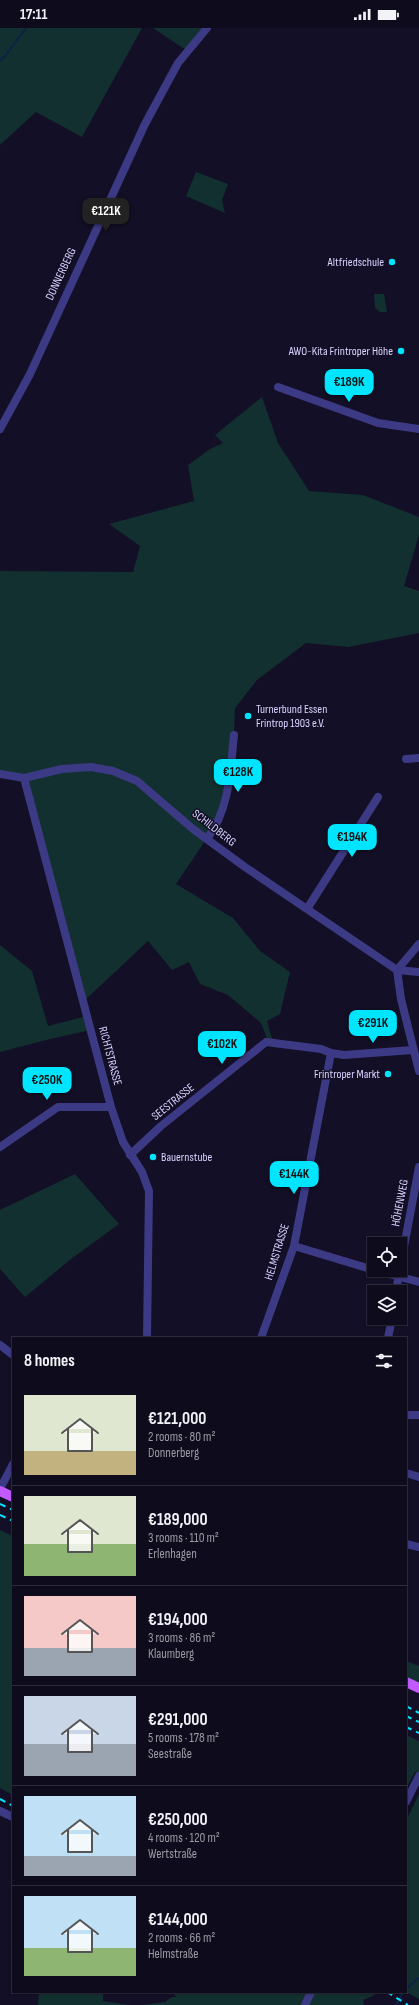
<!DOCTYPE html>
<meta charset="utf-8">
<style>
:root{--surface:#0e0b1c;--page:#171425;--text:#f1f3f6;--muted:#9b9ba3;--line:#2e2b3b;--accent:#00e5ff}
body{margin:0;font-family:"Sofia Sans Condensed",sans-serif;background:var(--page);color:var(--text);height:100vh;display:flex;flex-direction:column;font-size:15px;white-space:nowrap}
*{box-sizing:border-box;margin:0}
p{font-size:13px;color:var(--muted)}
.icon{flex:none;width:22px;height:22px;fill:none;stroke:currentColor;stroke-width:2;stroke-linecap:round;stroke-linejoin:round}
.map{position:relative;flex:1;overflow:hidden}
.side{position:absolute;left:12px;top:1309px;width:395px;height:656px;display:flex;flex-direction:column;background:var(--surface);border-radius:0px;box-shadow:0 1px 3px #0004,0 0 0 1px var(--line)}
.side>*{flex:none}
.buttons{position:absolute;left:367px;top:1209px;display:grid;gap:8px}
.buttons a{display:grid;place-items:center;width:40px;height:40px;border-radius:0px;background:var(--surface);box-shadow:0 1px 3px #0004,0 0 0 1px var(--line);font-size:20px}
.price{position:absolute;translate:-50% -34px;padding:0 9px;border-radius:8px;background:var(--accent);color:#111;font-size:13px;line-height:26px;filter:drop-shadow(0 1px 2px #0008)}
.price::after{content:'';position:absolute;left:50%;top:24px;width:12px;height:9px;margin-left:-6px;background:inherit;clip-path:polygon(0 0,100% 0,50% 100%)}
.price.on{background:#222;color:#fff}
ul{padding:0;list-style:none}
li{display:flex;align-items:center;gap:12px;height:100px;padding:0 12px}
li+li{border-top:1px solid var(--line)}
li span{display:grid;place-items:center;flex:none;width:112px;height:80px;border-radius:0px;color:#555}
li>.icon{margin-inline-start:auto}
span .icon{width:48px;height:48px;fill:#fffc;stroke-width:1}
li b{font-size:17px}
h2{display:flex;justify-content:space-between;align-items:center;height:48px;padding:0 12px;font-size:17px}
.status{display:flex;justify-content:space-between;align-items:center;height:28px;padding:0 20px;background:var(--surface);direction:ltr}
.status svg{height:11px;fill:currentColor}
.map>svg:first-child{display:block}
.green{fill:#12302f}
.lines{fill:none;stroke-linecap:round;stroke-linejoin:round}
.stream{stroke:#0c2248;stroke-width:2}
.minor{stroke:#3d3a85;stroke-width:8}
.major{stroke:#c25bff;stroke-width:10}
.rail{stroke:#00e5ff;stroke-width:2;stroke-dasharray:6 5;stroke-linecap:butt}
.poi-dot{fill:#00e5ff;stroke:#130f26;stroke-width:1.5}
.labels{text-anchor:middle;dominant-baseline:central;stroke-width:3;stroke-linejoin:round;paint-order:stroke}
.poi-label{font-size:12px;fill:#d9d4ff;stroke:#130f26;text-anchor:end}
.street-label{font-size:12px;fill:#d9d4ff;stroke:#130f26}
</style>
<div class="status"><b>17:11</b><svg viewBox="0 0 49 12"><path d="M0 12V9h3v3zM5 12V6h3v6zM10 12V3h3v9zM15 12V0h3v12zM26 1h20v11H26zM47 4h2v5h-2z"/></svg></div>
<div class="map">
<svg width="419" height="1977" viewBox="0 0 419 1977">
<rect width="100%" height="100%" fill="#130f26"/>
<path class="green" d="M0 0H142L82 109 36 84 0 117Z
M153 0H206L186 22Z
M196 144 228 156 222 172 225 185 186 168Z
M374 266H384L387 284H380L375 280Z
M262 369 278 415 309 463 363 467 419 489V507L404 558 419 563V605L348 619 306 615 257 652 235 680 234 705 227 770 205 813 176 856 233 890 260 923 290 944 280 986 267 993 272 1011 268 1013 261 995 228 967 200 956 189 934 172 942 148 913 84 973 26 746H0V543L133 544 140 518 109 496 194 473 188 437 210 421 223 415 215 407Z
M0 917 32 943 48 998 87 988 91 1002 50 1011 0 1024Z
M75 1146 119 1196 71 1231 25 1269 0 1241V1182Z
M0 1502 13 1508V1767L0 1760Z
M406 1633 419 1638V1656L406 1651Z
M406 1707 419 1713V1745L415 1744 406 1761Z
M419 1766V1971L406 1964V1793Z
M39 1964H103V1973L130 1977H38Z
M173 1964H370L375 1967 363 1972 364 1977H142L165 1974 172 1969H176Z"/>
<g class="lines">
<path class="stream" d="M0 33 6 27 26 0
M406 1961 419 1950
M396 1977 403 1964"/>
<path class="minor" d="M278 359 378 395 419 401
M0 401 30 346 145 96 178 35 207 0
M406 731 419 730
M0 746 24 750 62 741 91 739 113 743 137 753 193 801 245 839 397 942 419 944
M24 750 111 1079 123 1114 142 1144 149 1163 147 1310
M207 811C230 781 230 743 234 707
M307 881 378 769
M419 916 397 942 401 971 419 1043
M0 1119 58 1079H111
M130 1127 161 1098 266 1014 321 1021 331 1025 344 1027 413 1022
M294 1218 374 1242
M400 1240 419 1139
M374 1242 419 1254
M396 1264 399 1245
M261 1310 294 1218 331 1025
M388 1310 392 1290
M0 1317 13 1327
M406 1387H419
M406 1445 419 1449
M0 1461 13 1436
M406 1516 419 1519
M406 1774 419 1748
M0 1783 13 1789
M305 1977 311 1964"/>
<path class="major" d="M0 1463 13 1469
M406 1654 419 1660"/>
<path class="rail" d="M0 1476 13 1482
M0 1487 13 1493
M406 1678 419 1685
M406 1688 419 1694
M406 1699 419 1705
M0 1771 13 1778
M387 1964 408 1977"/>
</g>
<g class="poi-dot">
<circle cx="392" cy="234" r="4"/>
<circle cx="401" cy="323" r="4"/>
<circle cx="248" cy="688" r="4"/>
<circle cx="388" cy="1046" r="4"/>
<circle cx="153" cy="1129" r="4"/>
</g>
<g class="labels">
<g class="poi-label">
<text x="384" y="234">Altfriedschule</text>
<text x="393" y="323">AWO-Kita Frintroper Höhe</text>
<text x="256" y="681" text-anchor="start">Turnerbund Essen<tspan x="256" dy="14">Frintrop 1903 e.V.</tspan></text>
<text x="380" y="1046">Frintroper Markt</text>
<text x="161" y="1129" text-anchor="start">Bauernstube</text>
</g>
<g class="street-label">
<text transform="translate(61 246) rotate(-65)">DONNERBERG</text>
<text transform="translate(214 800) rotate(38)">SCHILDBERG</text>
<text transform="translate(110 1028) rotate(75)">RICHTSTRASSE</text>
<text transform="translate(173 1074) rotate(-39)">SEESTRASSE</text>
<text transform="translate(400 1175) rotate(-79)">HÖHENWEG</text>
<text transform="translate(277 1224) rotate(-73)">HELMSTRASSE</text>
</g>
</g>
</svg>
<div class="buttons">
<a><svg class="icon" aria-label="locate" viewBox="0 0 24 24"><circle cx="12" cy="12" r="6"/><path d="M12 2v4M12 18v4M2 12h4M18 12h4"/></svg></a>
<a><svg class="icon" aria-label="layers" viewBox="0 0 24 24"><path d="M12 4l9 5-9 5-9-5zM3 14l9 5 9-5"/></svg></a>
</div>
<b class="price on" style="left:106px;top:204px">€121K</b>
<b class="price" style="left:349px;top:375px">€189K</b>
<b class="price" style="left:238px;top:765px">€128K</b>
<b class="price" style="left:352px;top:830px">€194K</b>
<b class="price" style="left:373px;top:1016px">€291K</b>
<b class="price" style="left:222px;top:1037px">€102K</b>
<b class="price" style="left:47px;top:1073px">€250K</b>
<b class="price" style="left:294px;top:1167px">€144K</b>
<section class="side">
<h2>8 homes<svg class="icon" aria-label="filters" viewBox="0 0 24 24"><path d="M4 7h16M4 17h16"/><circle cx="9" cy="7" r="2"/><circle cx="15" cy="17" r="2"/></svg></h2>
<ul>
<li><span style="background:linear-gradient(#dfe7d0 70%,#c2b280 0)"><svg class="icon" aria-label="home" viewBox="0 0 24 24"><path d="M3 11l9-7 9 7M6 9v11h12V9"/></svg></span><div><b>€121,000</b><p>2 rooms · 80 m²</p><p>Donnerberg</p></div></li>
<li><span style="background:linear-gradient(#dfe7d0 60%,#8fb573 0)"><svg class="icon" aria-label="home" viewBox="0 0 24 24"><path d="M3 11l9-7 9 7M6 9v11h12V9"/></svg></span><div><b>€189,000</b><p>3 rooms · 110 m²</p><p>Erlenhagen</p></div></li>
<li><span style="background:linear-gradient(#f6c9c9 65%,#9aa5b1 0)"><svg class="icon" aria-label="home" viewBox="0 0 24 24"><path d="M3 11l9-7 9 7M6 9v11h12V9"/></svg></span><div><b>€194,000</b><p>3 rooms · 86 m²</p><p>Klaumberg</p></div></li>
<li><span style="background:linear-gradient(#c9d6e8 60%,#9aa5b1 0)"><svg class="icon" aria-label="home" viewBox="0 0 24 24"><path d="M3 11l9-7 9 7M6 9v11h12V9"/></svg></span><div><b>€291,000</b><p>5 rooms · 178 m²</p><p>Seestraße</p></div></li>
<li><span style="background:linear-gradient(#bfe0f5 75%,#9aa5b1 0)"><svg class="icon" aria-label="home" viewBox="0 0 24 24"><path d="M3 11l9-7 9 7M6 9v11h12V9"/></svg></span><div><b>€250,000</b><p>4 rooms · 120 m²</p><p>Wertstraße</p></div></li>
<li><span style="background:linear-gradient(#bfe0f5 65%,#8fb573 0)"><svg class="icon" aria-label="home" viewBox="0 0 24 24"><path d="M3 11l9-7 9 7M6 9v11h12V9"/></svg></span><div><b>€144,000</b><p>2 rooms · 66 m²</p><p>Helmstraße</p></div></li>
</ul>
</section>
</div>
